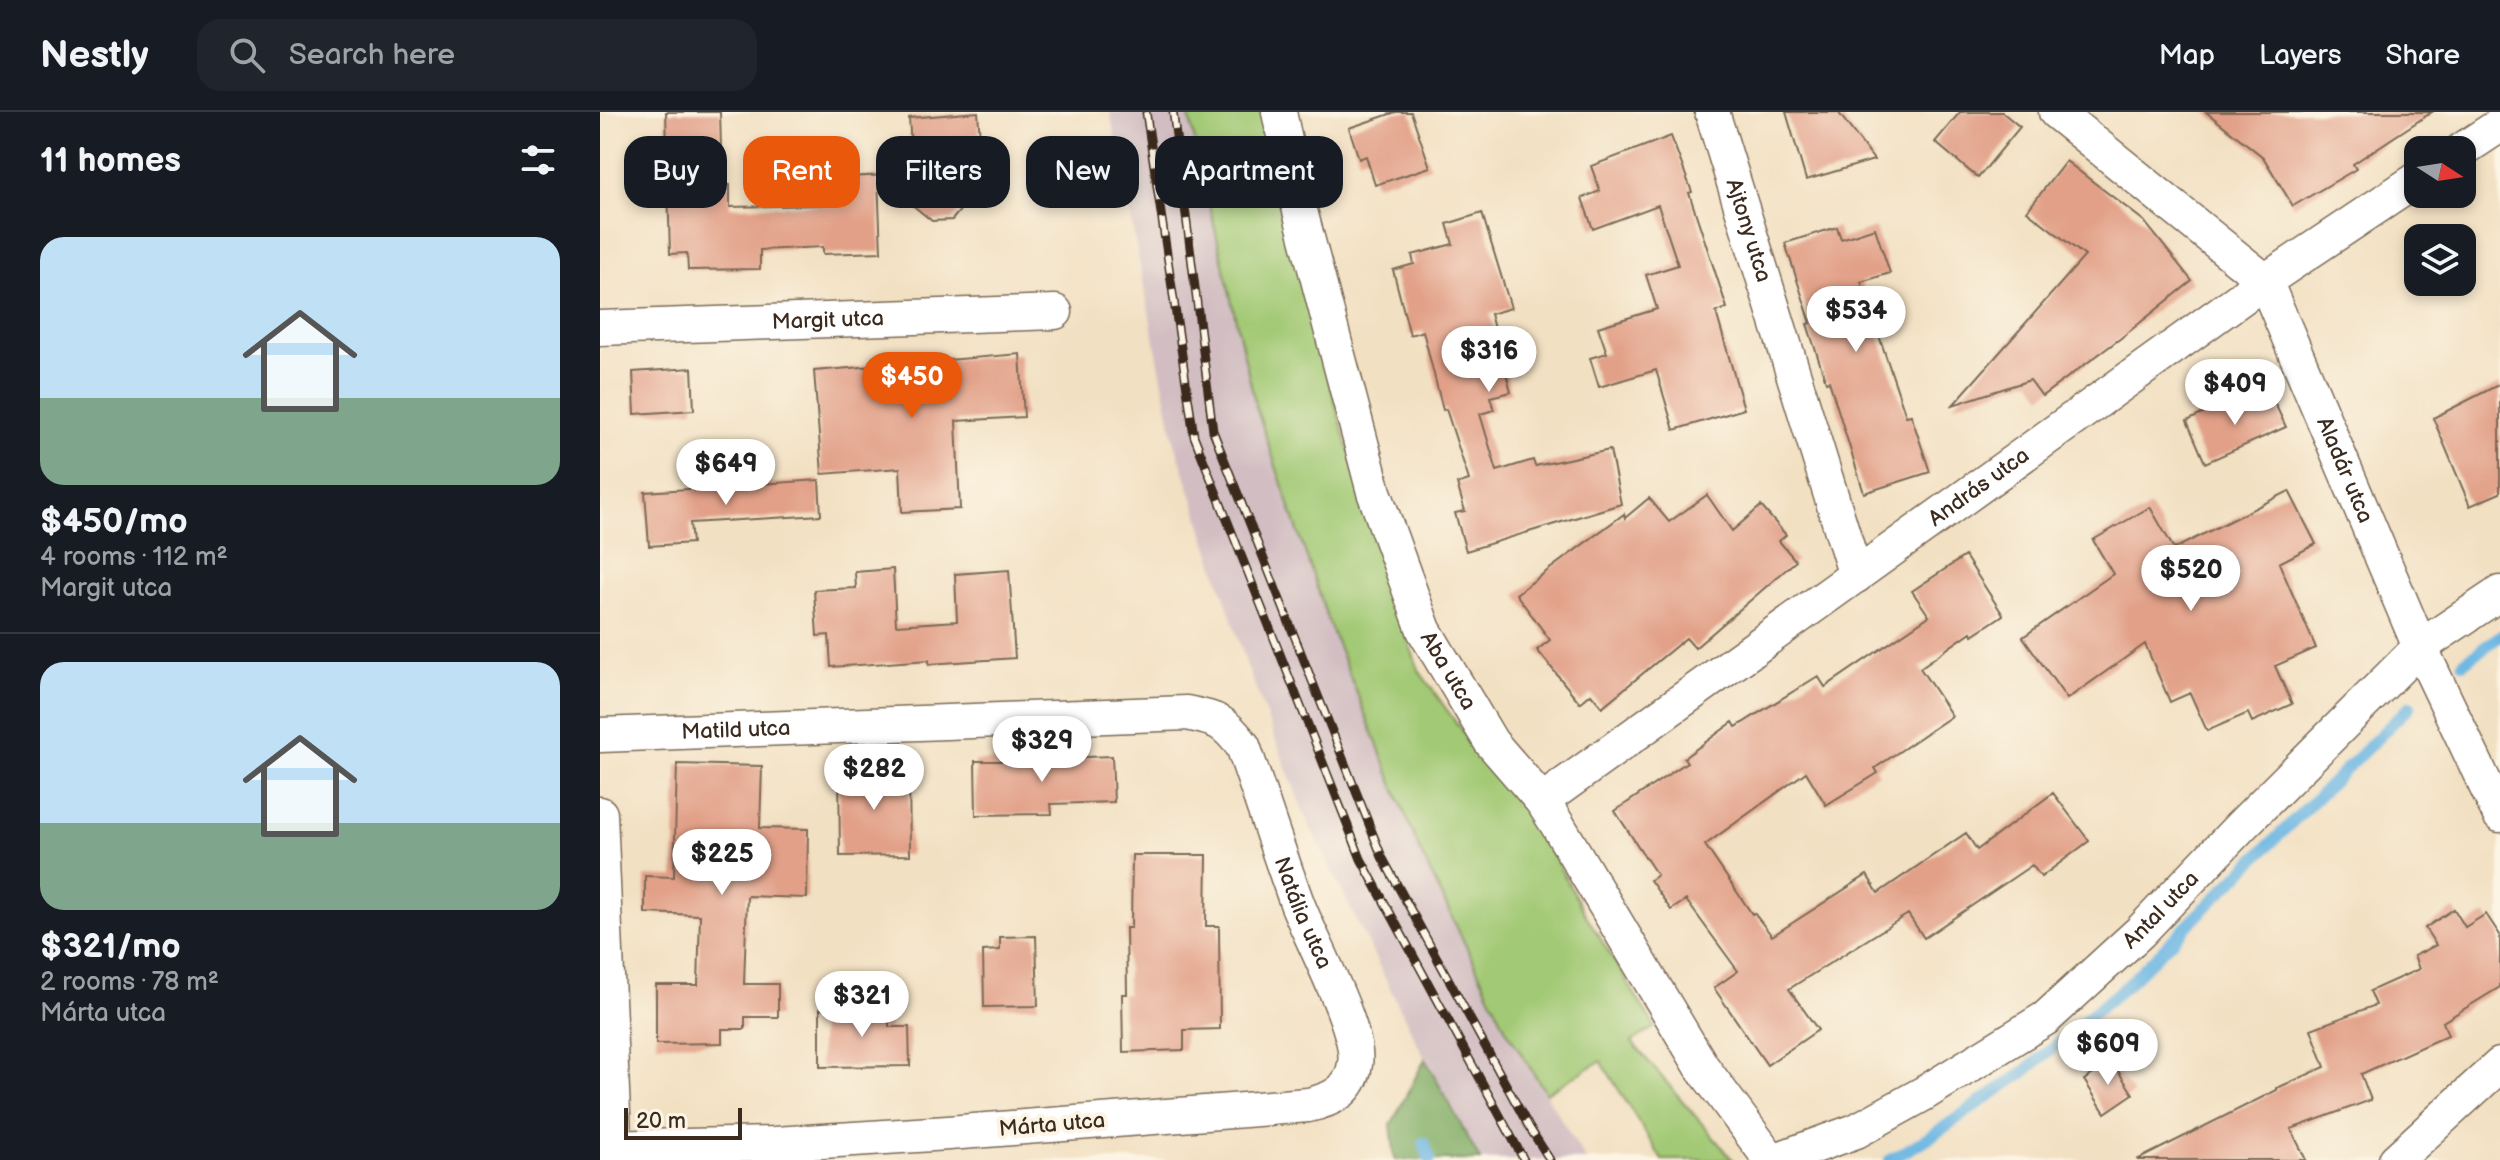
<!DOCTYPE html>
<meta charset="utf-8">
<style>
:root{--surface:#171b24;--page:#20242c;--text:#f1f3f6;--muted:#9ea1a6;--line:#363941;--accent:#ea580c}
body{margin:0;font-family:"Balsamiq Sans",sans-serif;background:var(--page);color:var(--text);height:100vh;display:flex;flex-direction:column;font-size:30px;white-space:nowrap}
*{box-sizing:border-box;margin:0}
p{font-size:26px;color:var(--muted)}
.icon{flex:none;width:44px;height:44px;fill:none;stroke:currentColor;stroke-width:2;stroke-linecap:round;stroke-linejoin:round}
.map{position:relative;flex:1;overflow:hidden}
.side{display:flex;flex-direction:column;background:var(--surface);width:600px}
.side>*{flex:none}
.guide{position:absolute;left:24px;top:24px;width:760px;height:72px;display:flex;gap:16px}
.needle{width:52px;rotate:102deg}
.controls{position:absolute;left:1804px;top:24px;display:grid;gap:16px}
.controls a{display:grid;place-items:center;width:72px;height:72px;border-radius:16px;background:var(--surface);box-shadow:0 4px 12px #0003;font-size:40px}
.scale{position:absolute;left:24px;bottom:20px;width:118px;box-sizing:border-box;padding-left:8px;border:4px solid #3b2a1e;border-top:0;font-size:22px;line-height:28px;white-space:nowrap;color:#3b2a1e;-webkit-text-stroke:6px #fcf5e5;paint-order:stroke}
.price{position:absolute;translate:-50% -68px;padding:0 18px;border-radius:28px;background:#fff;color:#222;font-size:26px;line-height:52px;filter:drop-shadow(0 2px 4px #0008)}
.price::after{content:'';position:absolute;left:50%;top:48px;width:24px;height:18px;margin-left:-12px;background:inherit;clip-path:polygon(0 0,100% 0,50% 100%)}
.price.active{background:var(--accent);color:#fff}
ul{padding:0;list-style:none}
li{display:grid;align-content:center;gap:16px;height:424px;padding:0 40px}
li+li{border-top:2px solid var(--line)}
li span{display:grid;place-items:center;height:248px;border-radius:24px;color:#555}
li>.icon{margin-inline-start:auto}
span .icon{width:144px;height:144px;fill:#fffc;stroke-width:1}
li b{font-size:34px}
h2{display:flex;justify-content:space-between;align-items:center;height:96px;padding:0 40px;font-size:34px}
.chip{padding:0 28px;border-radius:24px;background:var(--surface);box-shadow:0 4px 12px #0003;font-size:28px;line-height:72px}
.chip.active{background:var(--accent);color:#fff}
header{display:flex;align-items:center;gap:48px;box-sizing:border-box;height:112px;padding:0 40px;background:var(--surface);border-bottom:2px solid var(--line)}
header strong{font-size:38px}
nav{display:flex;gap:44px;margin-inline-start:auto;font-size:28px}
.search{width:560px;height:72px;background:var(--page);display:flex;align-items:center;gap:20px;box-sizing:border-box;padding:0 28px;border-radius:24px;color:var(--muted);font-size:30px}
main{display:flex;flex:1;min-height:0}
.map>svg:first-child{display:block}
.industrial{fill:#d2bec2}
.green{fill:#a2c974;stroke:#6e7a49;stroke-width:2}
.forest{fill:#81ad66;stroke:#5e6c42;stroke-width:2}
.lines{fill:none;stroke-linecap:round;stroke-linejoin:round}
.stream{stroke:#6ab6e3;stroke-width:12}
.building{fill:#e2a088}
.street-casing{stroke:#7b6a57;stroke-width:37}
.street{stroke:#fff;stroke-width:34}
.rail-casing{stroke:#3b2a1e;stroke-width:9}
.rail{stroke:#fcf5e5;stroke-width:6;stroke-dasharray:18;stroke-linecap:butt}
.labels{text-anchor:middle;dominant-baseline:central;stroke-width:8;stroke-linejoin:round;paint-order:stroke}
.street-label{font-size:22px;fill:#3b2a1e;stroke:#fcf5e5}
</style>
<header>
<strong>Nestly</strong>
<div class="search"><svg class="icon" aria-label="search" viewBox="0 0 24 24"><circle cx="10" cy="10" r="6"/><path d="M15 15l6 6"/></svg>Search here</div>
<nav><a>Map</a><a>Layers</a><a>Share</a></nav>
</header>
<main>
<section class="side">
<h2>11 homes<svg class="icon" aria-label="filters" viewBox="0 0 24 24"><path d="M4 7h16M4 17h16"/><circle cx="9" cy="7" r="2"/><circle cx="15" cy="17" r="2"/></svg></h2>
<ul>
<li><span style="background:linear-gradient(#bfe0f5 65%,#7fa58c 0)"><svg class="icon" aria-label="home" viewBox="0 0 24 24"><path d="M3 11l9-7 9 7M6 9v11h12V9"/></svg></span><div><b>$450/mo</b><p>4 rooms · 112 m²</p><p>Margit utca</p></div></li>
<li><span style="background:linear-gradient(#bfe0f5 65%,#7fa58c 0)"><svg class="icon" aria-label="home" viewBox="0 0 24 24"><path d="M3 11l9-7 9 7M6 9v11h12V9"/></svg></span><div><b>$321/mo</b><p>2 rooms · 78 m²</p><p>Márta utca</p></div></li>
</ul>
</section>
<div class="map">
<svg width="1900" height="1048" viewBox="0 0 1900 1048">
<rect width="100%" height="100%" fill="#fcf5e5"/>
<filter id="ink" filterUnits="userSpaceOnUse"><feTurbulence type="fractalNoise" baseFrequency=".0125" numOctaves="2"/><feDisplacementMap in="SourceGraphic" scale="16" xChannelSelector="R" yChannelSelector="G"/><feConvolveMatrix kernelMatrix="1 2 1 2 8 2 1 2 1" color-interpolation-filters="sRGB"/></filter>
<filter id="wash" filterUnits="userSpaceOnUse"><feTurbulence type="fractalNoise" baseFrequency=".006" numOctaves="4" result="noise"/><feDisplacementMap in="SourceGraphic" scale="32" xChannelSelector="R" yChannelSelector="G"/><feGaussianBlur stdDeviation="1.8" result="paint"/><feColorMatrix in="noise" values="0 0 0 0 0 0 0 0 0 0 0 0 0 0 0 0 0 1.4 0 .05"/><feComposite in="paint" operator="in"/></filter>
<g filter="url(#wash)">
<rect width="100%" height="100%" fill="#f2e0c2"/>
<path class="industrial" d="M510 0H588L656 295 730 514 907 919 986 1048H880L825 947 705 704 647 554 574 328Z"/>
<path class="green" d="M588 0H662L729 269 791 485 820 560 874 636 930 701 984 800 1055 915 1032 930 1133 1048H1062L1001 949 946 981 907 919 820 739 730 514 656 295Z"/>
<path class="forest" d="M825 947 880 1048H795L791 1013Z"/>
<g class="lines">
<path class="stream" d="M1863 551 1900 524
M824 1031 830 1048
M1290 1048 1330 1025 1424 960 1527 873 1810 594"/>
</g>
<g id="blocks">
<path class="building" d="M66 0H120L122 73H130V95L221 93 220 66 313 62 309 6 378 0 382 52 364 54 366 91 352 108 332 109 278 65 281 140 223 142V135L160 138V157L88 158 87 141 70 142Z
M796 0H811L830 55 775 73 766 44 759 47 749 16Z
M1186 0H1238L1274 48 1206 68Z
M1360 0H1402L1420 15 1378 66 1335 30Z
M1606 0H1832L1753 52 1756 57 1693 94 1663 45Z
M1071 24 1092 80 1089 81 1127 196 1116 200 1144 297 1074 318 1056 258 999 275 990 246 1007 241 998 215 1057 197 1046 163 1078 153 1058 93 993 117 982 86 1000 79 991 54Z
M1466 49 1544 109 1592 169 1521 226 1442 284 1430 268 1353 293 1485 144 1427 99Z
M882 101 911 196 890 202 911 280 890 285 894 298 880 302 897 359 933 348 935 354 1010 338 1021 392 866 439 855 401 865 399 857 372 869 368 846 297 843 298 823 219 810 223 793 158 814 152 812 143 853 132 847 112Z
M1237 115 1241 127 1275 116 1290 161 1261 170 1306 304 1311 303 1330 360 1264 381 1229 269 1226 270 1207 212 1211 211 1185 131Z
M420 242 424 305 356 309 360 397 302 400 300 356 222 362 214 259Z
M92 256 94 298 35 302 33 260Z
M1900 272V381L1870 394 1833 306Z
M1670 281 1686 315 1605 351 1587 309 1623 292 1627 301Z
M219 368 221 403 90 411 92 431 49 434 45 380Z
M1689 379 1716 432 1679 451 1716 536 1675 554 1692 592 1652 610 1648 601 1607 619 1590 581 1570 590 1545 532 1467 587 1423 525 1513 462 1493 428 1550 395 1574 437Z
M1107 383 1132 419 1161 394 1186 423 1179 429 1196 449 1095 536 1086 526 1002 595 991 582 980 591 937 538 950 528 916 482 1024 402 1025 406 1049 386 1069 410Z
M1365 444 1403 503 1373 523 1371 520 1320 556 1352 604 1275 656 1278 661 1226 693 1206 660 1105 733 1152 802 1154 801 1172 824 1267 763 1278 781 1366 721 1377 738 1453 681 1489 729 1441 765 1432 753 1324 826 1308 802 1189 877 1218 918 1167 953 1114 876 1138 859 1086 788 1071 798 1050 768 1057 763 1015 699 1087 650 1084 646 1133 610 1136 615 1218 564 1225 575 1329 504 1312 479Z
M293 457 296 513 357 509 355 462 409 458 415 546 329 552V548L231 555 229 523 217 524 214 478 256 476 255 460Z
M512 644 514 690 451 692 452 702 376 703 375 649H432L431 647Z
M77 652 162 654 160 716 208 717 207 786 147 784 144 872H178V905H145V917H122V931L56 932V873H98L100 803 45 801V764L74 765Z
M309 657 310 743 240 744 239 658Z
M532 743H607L606 814H619L620 917 584 918V938L523 940 522 882H527L526 816H531Z
M1854 797 1865 815 1886 802 1900 823V875L1843 910 1848 923 1761 962 1771 988 1691 1017 1706 1048H1537L1677 978V976L1725 955 1711 917 1776 893 1770 879 1819 857 1814 844 1836 833 1825 816Z
M436 824 438 894 384 895 383 839 400 838V825Z
M220 897H289V915H309L310 954 220 955Z
M1512 950 1533 982 1505 1001 1484 968Z"/>
</g>
</g>
<g filter="url(#ink)">
<use href="#blocks" fill-opacity="0" stroke="#7b6a57" stroke-width="2"/>
<g class="lines">
<g class="street-casing">
<g id="street">
<path id="s1" d="M679 0 699 95 774 380 824 518 891 630 942 689 957 712 1102 955 1171 1048"/>
<path id="s2" d="M1112 0 1256 464"/>
<path id="s3" d="M1456 0 1665 169 1820 535 1900 703"/>
<path d="M1862 38 1900 13"/>
<path id="s4" d="M0 216 455 200"/>
<path id="s5" d="M0 623 587 601C618 608 623 608 643 634 661 686 678 739 697 791 711 828 761 919 755 952 751 979 732 988 708 993L348 1021 175 1032 0 1036"/>
<path id="s6" d="M942 689 1665 169 1818 67"/>
<path d="M0 702 15 1048"/>
<path id="s7" d="M1176 1048 1256 1019 1323 982 1446 906 1540 820 1641 714 1820 535 1900 481"/>
<path d="M1796 1048 1900 953"/>
</g>
</g>
<use href="#street" class="street"/>
<g class="rail-casing">
<path id="rail" d="M546 0 594 324 761 747 924 1048
M573 0 613 319 782 745 929 1015 950 1048"/>
</g>
<use href="#rail" class="rail"/>
</g>
</g>
<g class="labels">
<g class="street-label">
<text stroke="none"><textPath href="#s2" startOffset="124">Ajtony utca</textPath></text>
<text stroke="none"><textPath href="#s4" startOffset="228">Margit utca</textPath></text>
<text stroke="none"><textPath href="#s3" startOffset="474">Aladár utca</textPath></text>
<text stroke="none"><textPath href="#s6" startOffset="538">András utca</textPath></text>
<text stroke="none"><textPath href="#s1" startOffset="586">Aba utca</textPath></text>
<text stroke="none"><textPath href="#s5" startOffset="136">Matild utca</textPath></text>
<text stroke="none"><textPath href="#s7" startOffset="464">Antal utca</textPath></text>
<text stroke="none"><textPath href="#s5" startOffset="832">Natália utca</textPath></text>
<text transform="translate(452 1013) rotate(-5)">Márta utca</text>
</g>
</g>
</svg>
<div class="controls">
<a><svg class="needle" viewBox="-14 -14 28 28"><path d="M0-13l5 13h-10z" fill="#e53935"/><path d="M0 13l5-13h-10z" fill="#9ea1a6"/></svg></a>
<a><svg class="icon" aria-label="layers" viewBox="0 0 24 24"><path d="M12 4l9 5-9 5-9-5zM3 14l9 5 9-5"/></svg></a>
</div>
<div class="scale">20 m</div>
<b class="price" style="left:1256px;top:242px">$534</b>
<b class="price" style="left:889px;top:282px">$316</b>
<b class="price active" style="left:312px;top:308px">$450</b>
<b class="price" style="left:1635px;top:315px">$409</b>
<b class="price" style="left:126px;top:395px">$649</b>
<b class="price" style="left:1591px;top:501px">$520</b>
<b class="price" style="left:442px;top:672px">$329</b>
<b class="price" style="left:274px;top:700px">$282</b>
<b class="price" style="left:122px;top:785px">$225</b>
<b class="price" style="left:262px;top:927px">$321</b>
<b class="price" style="left:1508px;top:975px">$609</b>
<div class="guide">
<a class="chip">Buy</a>
<a class="chip active">Rent</a>
<a class="chip">Filters</a>
<a class="chip">New</a>
<a class="chip">Apartment</a>
</div>
</div>
</main>
